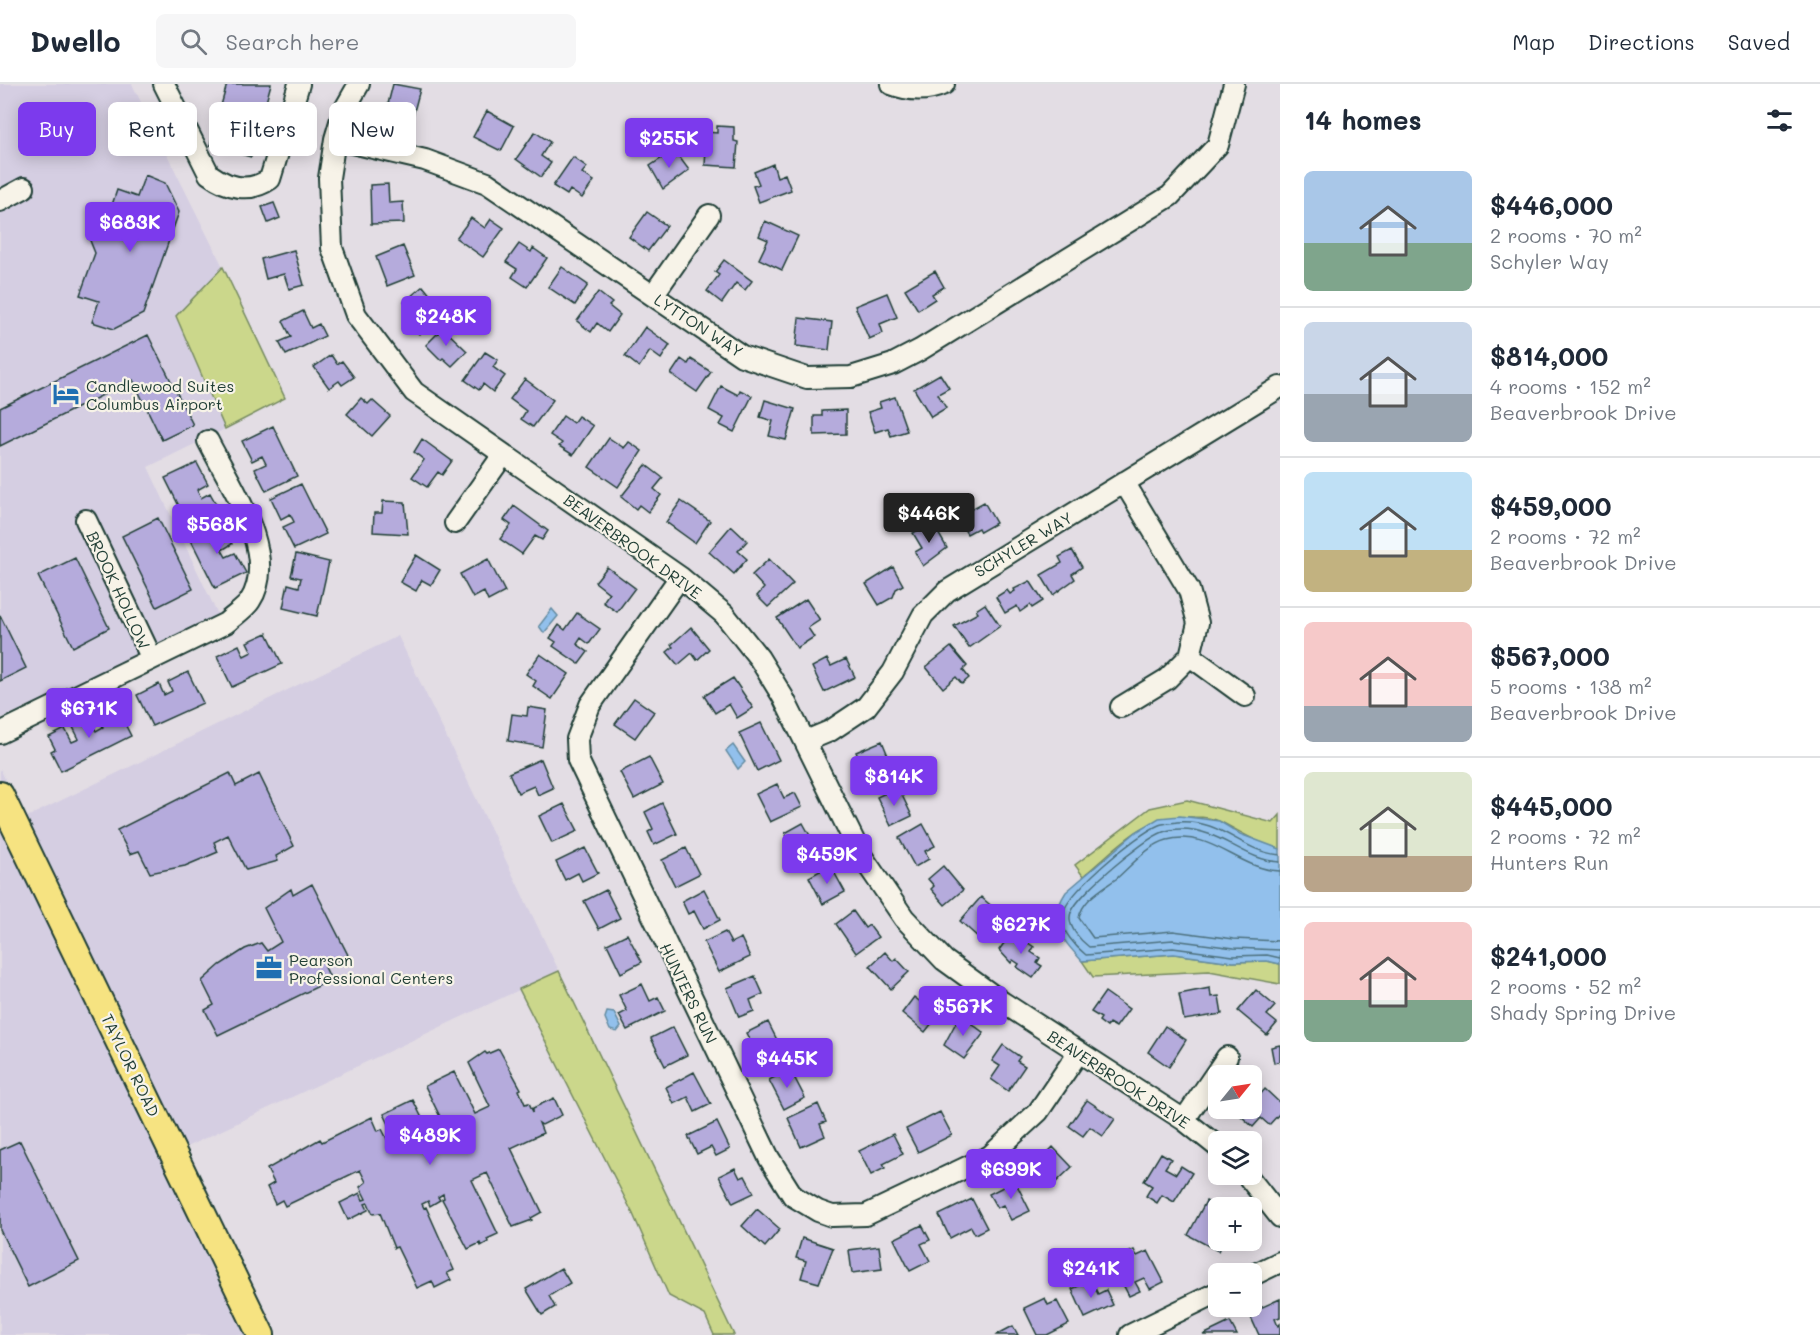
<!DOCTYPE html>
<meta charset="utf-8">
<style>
:root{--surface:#fff;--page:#f6f6f7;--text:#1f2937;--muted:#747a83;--line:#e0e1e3;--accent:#7c3aed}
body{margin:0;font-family:Mali,sans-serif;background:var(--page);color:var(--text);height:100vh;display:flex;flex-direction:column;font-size:22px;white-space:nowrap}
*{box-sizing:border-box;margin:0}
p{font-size:20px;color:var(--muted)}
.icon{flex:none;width:33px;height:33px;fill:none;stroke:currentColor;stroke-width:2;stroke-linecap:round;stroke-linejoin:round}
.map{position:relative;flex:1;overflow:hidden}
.details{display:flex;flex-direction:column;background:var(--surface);width:540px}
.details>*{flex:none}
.top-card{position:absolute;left:18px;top:18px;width:570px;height:54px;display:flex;gap:12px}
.needle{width:39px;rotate:60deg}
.controls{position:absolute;left:1208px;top:981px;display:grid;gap:12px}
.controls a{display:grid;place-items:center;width:54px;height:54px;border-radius:9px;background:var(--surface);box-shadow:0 3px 15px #0003;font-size:30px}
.price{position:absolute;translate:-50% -51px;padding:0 14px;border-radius:6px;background:var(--accent);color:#fff;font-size:20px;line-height:39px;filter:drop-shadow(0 2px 3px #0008)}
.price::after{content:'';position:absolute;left:50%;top:36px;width:18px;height:14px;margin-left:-9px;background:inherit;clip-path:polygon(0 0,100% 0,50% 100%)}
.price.current{background:#222;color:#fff}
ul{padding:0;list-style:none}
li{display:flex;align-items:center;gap:18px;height:150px;padding:0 24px}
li+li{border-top:2px solid var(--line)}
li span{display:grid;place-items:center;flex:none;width:168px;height:120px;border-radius:9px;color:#555}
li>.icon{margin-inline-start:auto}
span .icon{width:72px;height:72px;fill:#fffc;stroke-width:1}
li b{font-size:26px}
h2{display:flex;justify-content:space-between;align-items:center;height:72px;padding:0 24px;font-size:26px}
.tag{padding:0 21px;border-radius:9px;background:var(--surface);box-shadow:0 3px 15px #0003;font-size:21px;line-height:54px}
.tag.current{background:var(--accent);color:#fff}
header{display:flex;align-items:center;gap:36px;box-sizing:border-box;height:84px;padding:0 30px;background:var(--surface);border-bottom:2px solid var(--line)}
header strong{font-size:28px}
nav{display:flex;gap:33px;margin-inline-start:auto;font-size:21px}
.search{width:420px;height:54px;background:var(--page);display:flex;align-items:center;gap:15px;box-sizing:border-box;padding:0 21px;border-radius:9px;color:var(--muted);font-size:22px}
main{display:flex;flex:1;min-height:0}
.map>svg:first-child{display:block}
.built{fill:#d5cee2}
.green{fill:#cbd78b;stroke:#758a60;stroke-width:1.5}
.water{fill:#92c0ec;stroke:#648ca2;stroke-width:1.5}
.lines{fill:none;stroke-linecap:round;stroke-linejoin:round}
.shore{stroke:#4d717e;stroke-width:1.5}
.building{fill:#b5abdc;stroke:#1f3d34;stroke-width:1.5}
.minor-casing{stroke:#1f3d34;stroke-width:24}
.major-casing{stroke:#1f3d34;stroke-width:30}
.minor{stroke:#f7f3e8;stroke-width:20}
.major{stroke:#f6e381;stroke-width:26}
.labels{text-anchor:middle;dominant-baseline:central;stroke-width:4.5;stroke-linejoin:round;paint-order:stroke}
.street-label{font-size:16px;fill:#1f3d34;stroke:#f7f3e8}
.poi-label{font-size:16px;fill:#1f3d34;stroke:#f7f3e8;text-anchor:start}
</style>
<header>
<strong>Dwello</strong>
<div class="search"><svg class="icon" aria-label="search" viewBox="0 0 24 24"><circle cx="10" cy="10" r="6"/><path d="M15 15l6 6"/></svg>Search here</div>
<nav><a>Map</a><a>Directions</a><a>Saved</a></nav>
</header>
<main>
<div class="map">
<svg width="1280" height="1251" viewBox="0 0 1280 1251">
<rect width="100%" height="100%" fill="#e3dde4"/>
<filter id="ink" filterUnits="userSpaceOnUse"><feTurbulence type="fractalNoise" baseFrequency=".0167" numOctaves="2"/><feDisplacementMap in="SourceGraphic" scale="12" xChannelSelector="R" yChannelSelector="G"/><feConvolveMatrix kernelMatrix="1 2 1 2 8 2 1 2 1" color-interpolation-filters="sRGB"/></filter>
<g filter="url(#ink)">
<path class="built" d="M0 0H132L223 183 176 232 225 345 148 383 219 533 0 635Z
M398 552 559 887 163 1074 251 1251H0V685L25 734Z"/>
<path class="green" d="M223 183 285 314 225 345 176 232Z
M1187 716 1273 739 1280 731V765C1258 760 1241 748 1221 738 1213 734 1202 733 1194 733 1143 729 1120 762 1083 792L1075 781 1150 724Z
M1174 870 1233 878 1267 877 1280 880V900L1209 887 1093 893 1082 877Z
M559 887 734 1251H714L705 1231 669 1212 633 1130 519 905Z"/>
<path class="water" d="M552 525 558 532 544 549 539 542Z
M733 661 745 678 738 685 726 667Z
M1180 732 1219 737 1240 750 1280 765V880L1267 877 1233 878 1174 870 1082 877C1061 854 1046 838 1066 808L1136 748 1159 734Z
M607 928 614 929 621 943 617 948 610 946 605 934Z"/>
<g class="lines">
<path class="shore" d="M1280 771C1241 768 1222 734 1177 738 1172 739 1165 739 1159 741 1137 750 1064 810 1062 833 1061 847 1076 863 1086 871L1173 864 1233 872 1267 871 1280 874
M1280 778C1243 776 1221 745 1181 745 1176 745 1168 746 1163 748 1145 754 1070 815 1070 833 1069 844 1081 857 1089 863L1173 856 1234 864 1280 866
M1280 787C1239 786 1210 744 1167 756 1148 761 1131 782 1116 795 1102 805 1082 816 1079 834L1093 854 1173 847 1234 855 1280 857"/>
</g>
<path class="building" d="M227 0H271L251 73 210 61Z
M393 0 420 5 411 39 385 32Z
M487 27 514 42 501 67 473 53Z
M717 42 734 43V57L738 58 736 83 705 81 707 48 717 49Z
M535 48 550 58 541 72 551 79 541 93 516 75Z
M674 66 689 86 663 105 650 82Z
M573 73 587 83 582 89 594 97 582 114 570 106 567 111 553 102Z
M773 80 777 93 785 90 791 106 759 118 753 102 759 100 754 88Z
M145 91 165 99 179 128 143 230 114 245 92 238 99 217 80 211 95 169 89 154 104 145 117 106 137 113Z
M388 100 389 119 403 118 404 139 371 140 370 101Z
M274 119 280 134 268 139 262 123Z
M647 128 667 142 648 167 629 153Z
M471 134 485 144 491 135 504 144 483 173 456 154Z
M765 137 798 152 782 186 759 175 768 156 759 152Z
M519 160 531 168 533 164 547 174 527 203 512 193 517 185 506 178Z
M403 162 415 191 387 202 376 173Z
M294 166 304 201 289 205 284 190 266 195 261 175Z
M724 176 752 197 745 206 736 199 722 219 707 207 719 191 715 188Z
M562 183 588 201 575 221 548 203Z
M935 187 944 203 932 210 935 215 918 226 905 205Z
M423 202 444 228 419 250 409 238 415 232 404 218Z
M598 208 612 219 609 222 620 231 608 248 597 239 591 248 577 237Z
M887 209 897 233 880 240 883 249 869 255 855 222Z
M303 227 311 244 319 240 325 252 286 271 279 258 291 253 283 237Z
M799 234 832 238 829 266 796 262Z
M645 243 670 261 661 275 650 267 639 283 625 272Z
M443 244 467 267 452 282 443 274 441 276 426 261Z
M148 251 193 341 162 356 133 296 0 362V324Z
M485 268 498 276 493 283 505 292 493 308 483 300 479 306 465 296Z
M331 271 337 280 342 277 354 293 342 301 339 297 329 304 314 283Z
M681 275 688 280 691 275 711 288 697 308 671 290Z
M940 290 949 304 938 310 946 324 931 333 914 305Z
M525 295 553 316 533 343 521 335 526 327 510 315Z
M721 302 738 311 740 306 752 312 734 348 720 341 724 334 709 326Z
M895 313 907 347 891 352 888 344 875 348 868 328 881 324 879 318Z
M361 314 368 320 372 316 390 332 372 352 347 330Z
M765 316 795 325 786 356 769 352 773 337 760 333Z
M846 326V350L814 351V332H822V327Z
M563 332 573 339 578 332 593 342 573 371 559 362 562 359 550 351Z
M273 342 297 392 266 407 255 385 266 380 262 372 252 377 242 357Z
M609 354 624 364 629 358 642 367 618 403 589 383Z
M422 355 452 377 442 391 438 388 427 403 412 393 424 376 414 368Z
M197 379 208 400 197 406 201 414 210 409 221 429 190 444 165 394Z
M646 381 663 394 654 405 661 411 648 428 639 421 636 425 621 413Z
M301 400 326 450 294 465 283 443 294 438 290 430 281 435 271 414Z
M383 417 405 418 408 450 373 448 374 429H382Z
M681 417 710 437 695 459 666 438Z
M984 418 996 439 980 448 978 444 967 450 957 433Z
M514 422 548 447 542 456 535 452 522 470 500 455 511 441 504 436Z
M158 434 193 505 157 523 122 452Z
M222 438 232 460 222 466 226 473 235 469 246 489 215 504 190 454Z
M929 440 934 446 936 445 947 464 923 482 915 468 922 464 913 449Z
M731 442 747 457 738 467 747 475 734 490 709 468Z
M1072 466 1082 483 1072 490 1075 495 1053 511 1041 491 1062 479 1059 473Z
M296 470 329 478 317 532 283 524 288 500 299 503 301 494 291 492Z
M416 471 440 486 431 501 422 496 416 507 400 498Z
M75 474 109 544 73 563 38 492Z
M488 475 505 508 488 517 484 508 473 514 460 490Z
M769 475 793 500 768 523 757 512 764 504 752 491Z
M607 483 635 504 617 528 603 518 609 509 595 498Z
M893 483 903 501 896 505 893 513 879 521 866 500Z
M1030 497 1043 517 1032 524 1030 521 1020 528 1017 522 1005 529 996 513 1007 506 1010 510 1015 507 1014 505Z
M806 515 820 536 808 544 814 553 797 564 777 534Z
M985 520 1000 542 969 564 954 542 978 529 976 526Z
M577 529 600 545 589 560 581 554 577 560 588 568 579 580 553 562 556 558 550 554 559 541 565 546Z
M0 531 26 584 0 597Z
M691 543 709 565 697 576 692 569 678 581 667 568 673 563 671 561Z
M267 549 282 580 232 603 217 572 239 561 244 572 252 568 247 558Z
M951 563 967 582 963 586 969 594 962 600 956 593 943 604 926 583Z
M540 570 569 590 552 615 533 602 536 597 526 590Z
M827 575 831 582 846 575 855 593 824 608 812 583Z
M188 588 203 619 152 642 137 611 159 600 164 611 172 607 168 598Z
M733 594 753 624 737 634 729 620 715 629 704 612Z
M634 614 654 628 635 654 615 640Z
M112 622 118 635 122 634 131 652 61 687 51 667 55 665 49 653 65 645 72 658 79 655 72 641 89 633 96 647 103 643 96 630Z
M528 623 547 626 542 663 508 657 512 630 527 632Z
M761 639 779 676 757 687 739 649Z
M882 657 891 679 881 683 885 692 869 699 856 668Z
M649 673 663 700 634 715 620 688Z
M541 675 553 704 538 711 534 702 518 709 509 689Z
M230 689 236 702 259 690 294 762 276 772 278 777 246 786 228 751 214 758 218 768 185 782 150 789 139 767 130 770 117 746Z
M777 700 784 714 795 709 802 723 770 738 756 710Z
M898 703 912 732 891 742 877 713Z
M662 719 677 750 654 761 648 748 653 745 645 728Z
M564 720 578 747 552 759 539 732Z
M803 739 813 757 817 755 824 768 801 780 785 749Z
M923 740 935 762 925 767 929 775 915 783 899 754Z
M585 764 598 789 582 797 578 789 565 796 556 778Z
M686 764 699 790 675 802 662 776Z
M943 782 963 806 945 821 931 805 934 802 928 795Z
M827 783 830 790 834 788 845 808 823 820 809 793Z
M312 800 348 871 325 883 331 896 218 951 205 926 214 921 202 897 220 881 245 865 261 859 267 867 281 858 264 824 291 805 293 811Z
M704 805 720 836 703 845 694 827 688 830 682 817Z
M606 806 620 834 599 845 584 817Z
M981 813 995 825 985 837 992 843 981 856 960 837Z
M853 827 865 844 869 841 878 853 856 869 836 840Z
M725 848 731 859 741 854 750 873 719 888 704 858Z
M1012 848 1034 863 1031 868 1040 874 1037 879 1042 882 1033 894 1017 883 1019 880 1013 876 1011 879 999 866Z
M627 850 642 878 621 889 607 860Z
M885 868 893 877 896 874 909 888 891 905 870 882Z
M755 892 763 910 750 916 754 927 739 933 727 904Z
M642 900 650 917 658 913 665 927 627 946 619 931 627 927 619 911Z
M1210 904 1211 913 1219 912 1222 930 1184 936 1179 910Z
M1256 906 1275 922 1267 931 1277 939 1267 951 1238 927Z
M1105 908 1129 925 1116 943 1109 939 1107 943 1099 937 1101 934 1091 928Z
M914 913 926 922 933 913 945 923 925 948 902 929Z
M960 931 984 949 964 975 944 961Z
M768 938 782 966 761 977 746 949Z
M1165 942 1186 956 1169 983 1148 968Z
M673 943 687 971 665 982 651 954Z
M1003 961 1020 973 1017 977 1025 982 1008 1007 991 995 1000 982 992 977Z
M1280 961V977L1274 979 1271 963Z
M499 965 521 1005 519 1006 525 1020 529 1019 533 1028V1024L554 1014 562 1031 542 1041 539 1039 543 1049 511 1064 542 1128 531 1134 532 1136 513 1143 487 1089 472 1096 498 1150 487 1155 488 1158 481 1162 480 1159 468 1165 442 1115 444 1114 443 1110 438 1113 440 1116 430 1122 428 1117 422 1120 424 1124 426 1123 454 1186 447 1189 451 1196 435 1204 432 1197 417 1204 397 1163 394 1164 380 1129 373 1130 368 1119 365 1120 368 1126 348 1136 340 1119 360 1109 363 1116 366 1115 360 1103 366 1098 360 1086 285 1122 282 1116 275 1120 267 1103 274 1099 267 1085 320 1055 322 1058 372 1033 378 1047 382 1045 392 1065 400 1062 384 1030 413 1016 431 1052 446 1045 425 1002 454 988 475 1030 490 1023 469 979 485 968 487 970Z
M790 985 805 1014 784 1025 769 996Z
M694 988 711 1020 695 1028 688 1013 674 1020 666 1003Z
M1265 1005 1280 1019V1029L1269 1041 1261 1034 1253 1043 1241 1032 1251 1024V1021Z
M1087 1016 1115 1035 1103 1052 1090 1043 1083 1052 1069 1042Z
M818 1020 826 1038 820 1040 825 1052 801 1063 788 1034Z
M940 1028 952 1051 918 1068 906 1045Z
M717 1038 730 1065 716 1072 711 1063 697 1070 688 1052Z
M893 1050 903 1070 883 1080 885 1084 871 1091 859 1067Z
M20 1057 79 1177 28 1203 0 1146V1066Z
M1053 1063 1072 1083 1051 1103 1032 1084Z
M1161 1069 1171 1075 1165 1084 1176 1090 1181 1082 1192 1089 1174 1118 1162 1111 1157 1119 1146 1112 1152 1102 1144 1097Z
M735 1084 740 1094 745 1092 754 1109 733 1119 719 1092Z
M1015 1097 1030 1127 1011 1136 1003 1121 997 1124 989 1110Z
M972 1115 987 1144 975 1150 971 1143 950 1154 939 1131Z
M1206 1117 1218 1124V1156H1224L1218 1167 1188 1151Z
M757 1125 780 1145 765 1163 742 1142Z
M922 1141 930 1156 921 1160 930 1177 910 1187 894 1155Z
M802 1154 833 1164 819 1199 801 1194 806 1177 796 1174Z
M879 1162 882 1185 852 1189 849 1166Z
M1134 1166 1137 1172 1148 1167 1164 1198 1150 1205 1144 1194 1135 1198 1140 1207 1129 1212 1114 1183 1128 1176 1125 1170Z
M561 1184 570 1199 549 1212 555 1223 542 1231 526 1205Z
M1091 1196 1098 1210 1106 1206 1113 1221 1085 1234 1072 1205Z
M1045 1214 1048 1221 1057 1217 1069 1240 1047 1251H1037L1024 1224Z
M1280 1215V1233L1275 1235 1278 1242 1280 1240V1251H1259L1249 1229Z
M1230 1238 1237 1251H1203Z
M1013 1242 1018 1251H996Z"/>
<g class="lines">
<g class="minor-casing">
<path id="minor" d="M164 0 209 90C228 104 250 109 270 95L299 0
M359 0 343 28 335 55 329 94 332 164 356 231 414 308 680 493 724 530 759 574 783 613 861 771 904 834 944 876 1002 918 1184 1036 1218 1063
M891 0C909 7 926 8 944 0
M335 55 425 76 487 99 742 272 807 294 851 293 893 280 920 266 1170 112 1218 61 1234 0
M0 117 24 104
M653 211 709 131
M1124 398 1189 506 1198 539 1190 572 1245 612
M86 436 152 575
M455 439 503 371
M680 493 590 621 577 655 578 676 769 1074 793 1112 818 1127 832 1132 866 1131 990 1072 1038 1028 1078 969
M1121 623 1167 595 1190 572
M0 649 226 539C233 532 245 525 250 517 280 471 229 399 208 357
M806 657 830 647 866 623 893 588 923 531 947 507 1280 303
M1184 1036 1227 973
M1246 1090 1280 1133
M1251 1192 1280 1178
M1130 1251 1218 1208"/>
</g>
<g class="major-casing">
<path id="major" d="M0 711 261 1251"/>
</g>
<use href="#minor" class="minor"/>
<use href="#major" class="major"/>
</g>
</g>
<defs>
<g id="hotel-bare" transform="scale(2.07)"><path d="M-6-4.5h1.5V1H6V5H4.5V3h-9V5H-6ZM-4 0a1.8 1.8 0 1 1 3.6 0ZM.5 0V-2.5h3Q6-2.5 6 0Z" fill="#1f6fb2" stroke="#f7f3e8" stroke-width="2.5" paint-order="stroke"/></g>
<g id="office-bare" transform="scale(2.07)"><path d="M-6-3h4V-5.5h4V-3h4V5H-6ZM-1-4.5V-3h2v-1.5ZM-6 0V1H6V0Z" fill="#1f6fb2" stroke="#f7f3e8" stroke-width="2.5" paint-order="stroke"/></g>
</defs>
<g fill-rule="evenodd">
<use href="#hotel-bare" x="66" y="310"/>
<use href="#office-bare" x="269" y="884"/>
</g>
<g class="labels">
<g class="street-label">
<text transform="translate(699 241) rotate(33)">LYTTON WAY</text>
<text transform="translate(1023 460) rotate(-31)">SCHYLER WAY</text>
<text transform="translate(633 462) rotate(36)">BEAVERBROOK DRIVE</text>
<text transform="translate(119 506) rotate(65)">BROOK HOLLOW</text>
<text transform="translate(689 909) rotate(64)">HUNTERS RUN</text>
<text transform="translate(131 981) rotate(64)">TAYLOR ROAD</text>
<text transform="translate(1119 995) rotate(33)">BEAVERBROOK DRIVE</text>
</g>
<g class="poi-label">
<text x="86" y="301">Candlewood Suites<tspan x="86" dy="18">Columbus Airport</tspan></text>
<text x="289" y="875">Pearson<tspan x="289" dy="18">Professional Centers</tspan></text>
</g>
</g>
</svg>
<div class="controls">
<a><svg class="needle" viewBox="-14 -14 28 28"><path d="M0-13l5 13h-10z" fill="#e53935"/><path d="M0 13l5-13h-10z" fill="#747a83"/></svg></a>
<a><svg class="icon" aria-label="layers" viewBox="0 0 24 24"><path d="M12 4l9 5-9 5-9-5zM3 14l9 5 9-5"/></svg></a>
<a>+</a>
<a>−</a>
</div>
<b class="price" style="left:669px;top:85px">$255K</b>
<b class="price" style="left:130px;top:169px">$683K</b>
<b class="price" style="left:446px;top:263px">$248K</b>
<b class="price current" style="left:929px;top:460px">$446K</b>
<b class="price" style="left:217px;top:471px">$568K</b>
<b class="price" style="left:89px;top:655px">$671K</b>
<b class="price" style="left:894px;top:723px">$814K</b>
<b class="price" style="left:827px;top:801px">$459K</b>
<b class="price" style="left:1021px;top:871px">$627K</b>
<b class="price" style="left:963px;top:953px">$567K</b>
<b class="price" style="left:787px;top:1005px">$445K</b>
<b class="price" style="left:430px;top:1082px">$489K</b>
<b class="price" style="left:1011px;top:1116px">$699K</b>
<b class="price" style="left:1091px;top:1215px">$241K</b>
<div class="top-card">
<a class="tag current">Buy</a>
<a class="tag">Rent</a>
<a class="tag">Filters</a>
<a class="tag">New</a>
</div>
</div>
<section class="details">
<h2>14 homes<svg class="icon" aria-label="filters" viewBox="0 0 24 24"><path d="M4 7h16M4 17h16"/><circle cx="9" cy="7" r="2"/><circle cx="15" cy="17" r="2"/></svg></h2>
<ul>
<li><span style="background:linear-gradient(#a9c7e8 60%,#7fa58c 0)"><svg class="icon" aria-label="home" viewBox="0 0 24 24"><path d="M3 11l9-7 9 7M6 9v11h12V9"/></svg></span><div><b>$446,000</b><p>2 rooms · 70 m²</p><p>Schyler Way</p></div></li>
<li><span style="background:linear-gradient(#c9d6e8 60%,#9aa5b1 0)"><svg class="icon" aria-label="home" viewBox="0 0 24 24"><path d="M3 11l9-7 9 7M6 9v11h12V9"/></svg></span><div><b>$814,000</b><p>4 rooms · 152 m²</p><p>Beaverbrook Drive</p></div></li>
<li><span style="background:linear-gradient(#bfe0f5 65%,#c2b280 0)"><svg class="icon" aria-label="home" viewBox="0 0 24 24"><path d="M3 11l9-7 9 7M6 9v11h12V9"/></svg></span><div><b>$459,000</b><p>2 rooms · 72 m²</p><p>Beaverbrook Drive</p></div></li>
<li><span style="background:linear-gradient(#f6c9c9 70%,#9aa5b1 0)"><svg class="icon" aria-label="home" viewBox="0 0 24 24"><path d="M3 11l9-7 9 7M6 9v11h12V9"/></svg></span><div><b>$567,000</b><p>5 rooms · 138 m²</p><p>Beaverbrook Drive</p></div></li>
<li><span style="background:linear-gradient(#dfe7d0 70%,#b9a48a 0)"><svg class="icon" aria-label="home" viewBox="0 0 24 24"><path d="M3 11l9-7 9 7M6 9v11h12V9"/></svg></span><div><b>$445,000</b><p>2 rooms · 72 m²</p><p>Hunters Run</p></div></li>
<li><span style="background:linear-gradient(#f6c9c9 65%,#7fa58c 0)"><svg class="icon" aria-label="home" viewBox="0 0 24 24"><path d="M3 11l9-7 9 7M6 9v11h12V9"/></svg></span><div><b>$241,000</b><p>2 rooms · 52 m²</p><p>Shady Spring Drive</p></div></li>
</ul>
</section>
</main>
